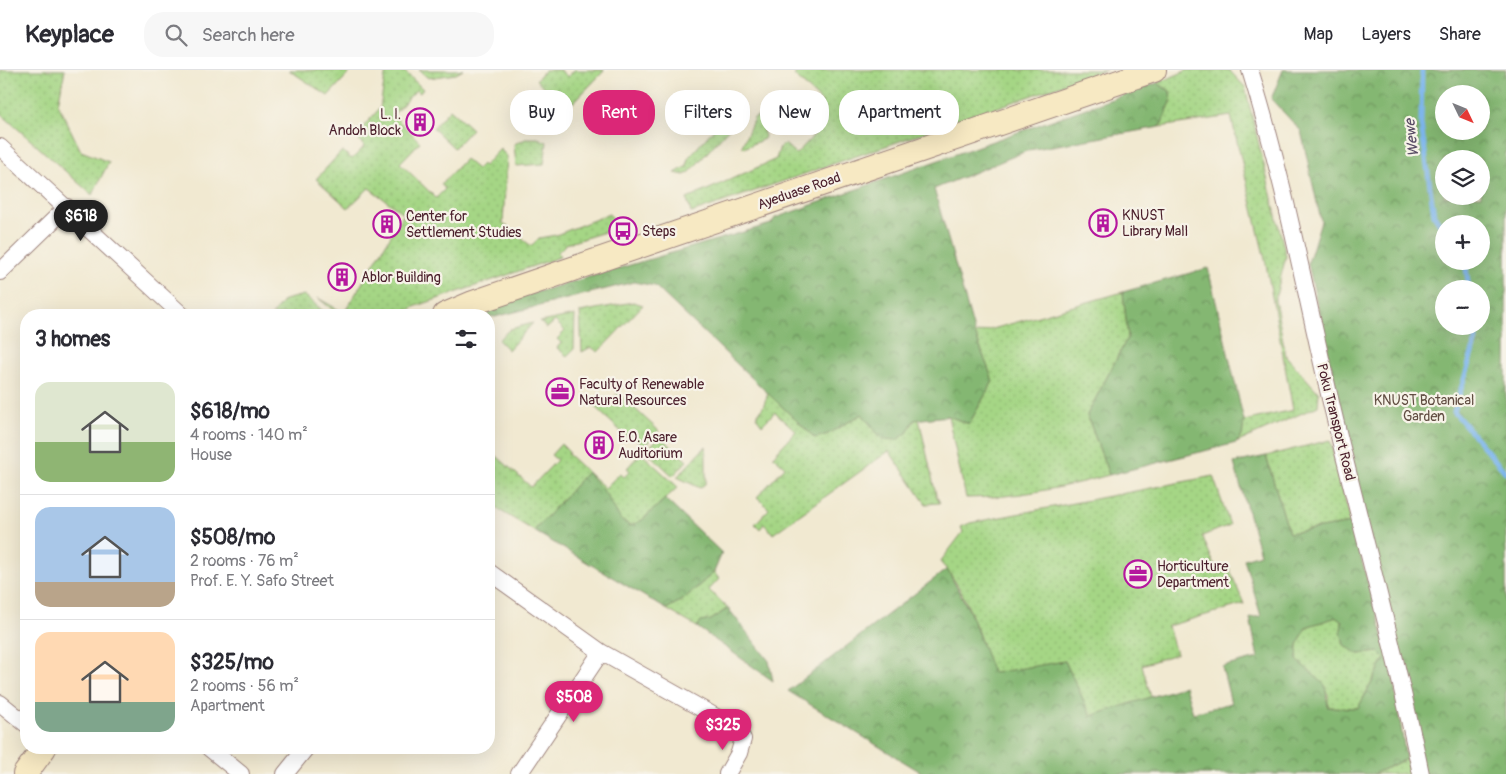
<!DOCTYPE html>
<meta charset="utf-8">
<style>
:root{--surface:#fff;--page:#f7f7f7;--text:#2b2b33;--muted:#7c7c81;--line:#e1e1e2;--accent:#db2777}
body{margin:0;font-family:Pangolin,sans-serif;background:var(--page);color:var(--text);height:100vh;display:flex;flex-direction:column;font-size:19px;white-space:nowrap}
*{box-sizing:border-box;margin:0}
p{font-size:16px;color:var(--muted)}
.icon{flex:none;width:28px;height:28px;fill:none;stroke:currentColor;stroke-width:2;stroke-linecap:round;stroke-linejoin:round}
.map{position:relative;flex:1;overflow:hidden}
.drawer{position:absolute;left:20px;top:239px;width:475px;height:445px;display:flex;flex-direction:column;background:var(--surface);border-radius:20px;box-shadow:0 5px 20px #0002}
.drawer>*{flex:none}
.hud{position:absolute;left:510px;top:20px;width:475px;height:45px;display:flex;gap:10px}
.needle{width:32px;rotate:133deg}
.controls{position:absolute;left:1435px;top:15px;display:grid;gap:10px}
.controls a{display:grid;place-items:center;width:55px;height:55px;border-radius:50%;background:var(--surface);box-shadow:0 5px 20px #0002;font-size:25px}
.price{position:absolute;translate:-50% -42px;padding:0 11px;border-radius:18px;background:var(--accent);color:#fff;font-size:16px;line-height:32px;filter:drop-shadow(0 1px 2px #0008)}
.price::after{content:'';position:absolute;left:50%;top:30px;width:15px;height:11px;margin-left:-8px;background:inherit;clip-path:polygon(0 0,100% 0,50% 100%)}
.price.selected{background:#222;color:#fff}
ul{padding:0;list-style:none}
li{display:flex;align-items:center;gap:15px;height:125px;padding:0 15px}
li+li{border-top:1px solid var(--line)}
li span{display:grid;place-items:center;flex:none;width:140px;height:100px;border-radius:15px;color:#555}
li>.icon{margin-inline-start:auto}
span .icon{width:60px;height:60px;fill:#fffc;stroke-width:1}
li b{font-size:21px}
h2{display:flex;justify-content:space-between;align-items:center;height:60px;padding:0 15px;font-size:21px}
.chip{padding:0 18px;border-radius:20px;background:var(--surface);box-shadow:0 5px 20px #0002;font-size:18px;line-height:45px}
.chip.selected{background:var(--accent);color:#fff}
header{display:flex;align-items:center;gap:30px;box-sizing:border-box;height:70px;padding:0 25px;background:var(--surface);border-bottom:1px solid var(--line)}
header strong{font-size:24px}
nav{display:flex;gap:28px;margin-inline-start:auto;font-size:18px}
.search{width:350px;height:45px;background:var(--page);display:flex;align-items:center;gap:12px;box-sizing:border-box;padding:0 18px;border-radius:20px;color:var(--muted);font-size:19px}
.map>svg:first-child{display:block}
.green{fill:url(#green-dots);stroke:#787a58}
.forest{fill:url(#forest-crowns);stroke:#676b4e;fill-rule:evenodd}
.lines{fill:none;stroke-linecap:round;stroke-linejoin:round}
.stream{stroke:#7cb5ed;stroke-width:5}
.street-casing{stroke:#9e847e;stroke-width:18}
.secondary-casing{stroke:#9e847e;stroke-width:26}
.street{stroke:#fff;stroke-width:16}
.secondary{stroke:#f7e9c3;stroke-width:24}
.labels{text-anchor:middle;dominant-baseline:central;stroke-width:4.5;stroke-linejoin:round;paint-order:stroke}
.poi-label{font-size:14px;fill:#4a1f2b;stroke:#f7f3e8;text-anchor:start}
.street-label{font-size:14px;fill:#4a1f2b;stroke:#f7f3e8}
.park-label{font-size:14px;fill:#614d42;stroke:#f7f3e8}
.water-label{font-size:15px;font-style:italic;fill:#594c65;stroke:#f7f3e8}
</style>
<header>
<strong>Keyplace</strong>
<div class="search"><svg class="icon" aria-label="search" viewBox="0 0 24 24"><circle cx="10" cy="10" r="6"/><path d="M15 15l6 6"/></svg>Search here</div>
<nav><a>Map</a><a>Layers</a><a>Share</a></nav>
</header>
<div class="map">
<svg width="1506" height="704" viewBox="0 0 1506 704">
<defs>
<pattern id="green-dots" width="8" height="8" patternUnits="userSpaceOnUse" patternTransform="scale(1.25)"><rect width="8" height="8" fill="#a5d685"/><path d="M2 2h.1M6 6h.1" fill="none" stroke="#90b773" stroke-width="1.8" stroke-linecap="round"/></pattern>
<pattern id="forest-crowns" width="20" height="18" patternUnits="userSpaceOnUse" patternTransform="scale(1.25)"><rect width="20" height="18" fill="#84b772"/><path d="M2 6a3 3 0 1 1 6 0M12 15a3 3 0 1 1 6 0" fill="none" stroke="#6e945e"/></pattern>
</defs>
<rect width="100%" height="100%" fill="#f7f3e8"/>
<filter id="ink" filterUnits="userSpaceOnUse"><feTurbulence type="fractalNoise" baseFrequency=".02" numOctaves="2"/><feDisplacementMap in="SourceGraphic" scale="10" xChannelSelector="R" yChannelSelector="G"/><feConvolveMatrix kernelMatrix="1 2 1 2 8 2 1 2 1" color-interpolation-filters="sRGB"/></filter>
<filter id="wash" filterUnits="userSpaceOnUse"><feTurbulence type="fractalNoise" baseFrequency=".0096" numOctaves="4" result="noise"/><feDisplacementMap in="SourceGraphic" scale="20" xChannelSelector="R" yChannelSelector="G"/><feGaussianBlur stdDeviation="1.12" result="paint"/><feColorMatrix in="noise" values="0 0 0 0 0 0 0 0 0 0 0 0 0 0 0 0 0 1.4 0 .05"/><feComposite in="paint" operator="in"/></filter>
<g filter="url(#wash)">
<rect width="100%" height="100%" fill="#f1e9d1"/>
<path class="green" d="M0 0H65L58 34 81 81 109 92 92 125 0 43Z
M289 0H352L328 26Z
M386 0H403L423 19 420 23 416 20 393 45 420 72 400 93 436 128 445 119 441 114 465 89 477 99 482 94 484 96 500 79 507 86 503 153 531 176 539 168 556 165 609 144 621 157 566 174 558 182 560 187 414 237 402 245H339L318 228 344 243 404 144 369 118 348 138 316 109 342 81 352 89 365 76 355 66 380 38Z
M419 0H463L456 4 428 8Z
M545 0H560L568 7 574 0H605L569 37 565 36 536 10Z
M799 0H1106L691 143 687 129 776 89 780 77 785 74 796 84 826 53 815 43 822 32 794 5Z
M1188 0H1229L1245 17 1286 186 1275 230 1286 286 1319 323 1318 336 1236 373 1242 366 1244 351 1293 340 1266 194 1231 46 1160 57 1171 32 1170 21 1157 13Z
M450 39 472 59 454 78 433 58Z
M758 46 767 55 766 57 762 58 765 66 764 69 744 78 742 76 754 48Z
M722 50 730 57 689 103 684 105 675 103 687 96 688 88Z
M528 68H538L547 72 544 94 516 96 514 74Z
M1123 222 1128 267 1087 345 1109 405C1062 418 1015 428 966 428L948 346 969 354 993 311 975 264Z
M304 225 328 245H272L284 230Z
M633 232 643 235 598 282 591 277 582 282 580 242Z
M575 245 574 279 567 286 557 278 561 273 557 269 565 261 555 251 547 258 540 252Z
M533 253 508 280 498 270 510 259Z
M618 323 659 361 644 376 631 364 628 368 595 337 605 327 610 332Z
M768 323 815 368 828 364 862 344 882 369 907 363 914 350 919 349 936 425 940 433 926 434 889 381 773 464 764 454 760 459 755 454 769 439 757 427 785 397 773 386 796 361 775 342 762 355 756 347 763 337Z
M660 366 687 391 673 406 646 381Z
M1330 370 1351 453 1289 463 1266 386Z
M561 374 569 382 568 384 605 418 620 403 624 407 630 401 627 398 641 383 678 417 642 450 632 456 621 450 587 402 534 461 489 434V379L531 417 557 390 551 385Z
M706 376V413L700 418 677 407Z
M1213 406 1230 455 1202 466 1218 503 1229 498 1244 534 1168 556 1176 584 1142 595 1151 627 1091 647 1065 591 992 604C979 567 968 521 940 492L963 462 961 457 970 453Z
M714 502 719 509 709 520 728 538 711 550 701 552 697 557 666 539 684 529Z
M1337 547 1342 551 1341 562 1358 584 1380 582 1385 588 1358 638 1328 637V624L1297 590 1298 575 1306 557Z
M1406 689 1409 704H1373Z"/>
<path class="forest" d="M1283 0H1506V704H1422L1308 193 1321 151 1301 61 1271 29ZM1444 24H1481V61H1444ZM1444 89H1481V126H1444ZM1444 154H1481V191H1444ZM1444 219H1481V256H1444Z
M1157 13 1170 21 1171 32 1160 57 1029 80 934 119 975 264 993 311 969 354 948 346 914 350 907 363 897 370 882 369 862 344 828 364 815 368 655 216 634 212 495 247 489 246 484 241 486 237 771 154 775 148Z
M1208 198 1244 351 1242 366 1236 373 1109 405 1087 345 1128 267 1123 222Z
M1266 386 1289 463 1351 453 1391 593 1406 689 1373 704H924L788 621 947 499 969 540 993 603 1065 591 1091 646 1185 616 1193 643 1231 633 1222 597 1258 588 1250 548 1261 546 1244 489 1260 484 1234 393ZM1337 547 1342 551 1341 562 1344 575 1358 584 1379 582 1385 588 1358 638 1328 637 1325 615 1297 590 1298 575 1306 557Z
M587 402 606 424 621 450 631 456 642 450 665 429 722 483 714 502 684 529 666 539 534 461Z
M728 538 769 591 773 611 697 557 701 552 711 550Z"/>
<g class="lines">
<path class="stream" d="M1422 0 1421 54 1434 145 1444 160
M1465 191 1469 219
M1474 256 1476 270 1454 342 1506 403"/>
</g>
</g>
<g filter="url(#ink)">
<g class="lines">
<g class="street-casing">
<path id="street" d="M1250 0C1285 112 1306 227 1333 341 1362 462 1396 582 1421 704
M0 77 182 245
M0 202 67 137
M489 502 601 582 734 657 743 669 739 683 727 704
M0 633 26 654
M209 678 241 704
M285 704 306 678
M519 704 601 582"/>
</g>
<g class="secondary-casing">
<path id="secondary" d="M445 245 473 233 1154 0
M25 704 44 678"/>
</g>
<use href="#street" class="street"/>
<use href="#secondary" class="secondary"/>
</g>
</g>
<defs>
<g id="building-ring" transform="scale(1.4375)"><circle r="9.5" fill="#f7f3e8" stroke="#b5179e" stroke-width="1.5"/><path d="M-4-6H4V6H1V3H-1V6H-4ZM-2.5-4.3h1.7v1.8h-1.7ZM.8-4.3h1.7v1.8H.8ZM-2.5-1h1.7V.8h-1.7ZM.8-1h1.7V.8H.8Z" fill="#b5179e"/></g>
<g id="bus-ring" transform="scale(1.4375)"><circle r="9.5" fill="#f7f3e8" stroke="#b5179e" stroke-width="1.5"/><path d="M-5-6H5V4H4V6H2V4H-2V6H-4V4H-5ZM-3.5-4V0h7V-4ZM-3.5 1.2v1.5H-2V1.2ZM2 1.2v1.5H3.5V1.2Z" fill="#b5179e"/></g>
<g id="office-ring" transform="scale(1.4375)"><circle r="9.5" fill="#f7f3e8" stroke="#b5179e" stroke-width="1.5"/><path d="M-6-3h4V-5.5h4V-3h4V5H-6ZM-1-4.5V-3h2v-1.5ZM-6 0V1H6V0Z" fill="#b5179e"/></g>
</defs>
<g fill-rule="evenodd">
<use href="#building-ring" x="420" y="52"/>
<use href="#building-ring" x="1103" y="153"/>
<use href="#building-ring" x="387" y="154"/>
<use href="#bus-ring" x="623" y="161"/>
<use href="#building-ring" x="342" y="207"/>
<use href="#office-ring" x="560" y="322"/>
<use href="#building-ring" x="599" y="375"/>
<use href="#office-ring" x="1138" y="504"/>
</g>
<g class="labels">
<g class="poi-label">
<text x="401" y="44" text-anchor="end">L. I.<tspan x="401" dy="16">Andoh Block</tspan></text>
<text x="1122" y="145">KNUST<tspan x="1122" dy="16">Library Mall</tspan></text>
<text x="406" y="146">Center for<tspan x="406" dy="16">Settlement Studies</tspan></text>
<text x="642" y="161">Steps</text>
<text x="361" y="207">Ablor Building</text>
<text x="579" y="314">Faculty of Renewable<tspan x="579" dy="16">Natural Resources</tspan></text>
<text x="618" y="367">E.O. Asare<tspan x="618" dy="16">Auditorium</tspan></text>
<text x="1157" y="496">Horticulture<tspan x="1157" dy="16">Department</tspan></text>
</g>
<g class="street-label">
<text transform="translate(799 121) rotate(-19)">Ayeduase Road</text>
<text transform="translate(1336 352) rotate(76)">Poku Transport Road</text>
</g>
<g class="park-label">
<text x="1424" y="330">KNUST Botanical<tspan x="1424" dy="16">Garden</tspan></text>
</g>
<g class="water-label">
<text transform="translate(1412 68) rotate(-96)">Wewe</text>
</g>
</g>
</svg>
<div class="controls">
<a><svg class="needle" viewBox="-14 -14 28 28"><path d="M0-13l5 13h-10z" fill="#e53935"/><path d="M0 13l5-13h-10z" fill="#7c7c81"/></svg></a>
<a><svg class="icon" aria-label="layers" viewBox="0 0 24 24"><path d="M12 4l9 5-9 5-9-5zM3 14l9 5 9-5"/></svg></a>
<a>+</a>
<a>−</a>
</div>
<b class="price selected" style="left:81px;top:172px">$618</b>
<b class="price" style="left:574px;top:653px">$508</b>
<b class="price" style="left:723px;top:681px">$325</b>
<div class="hud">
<a class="chip">Buy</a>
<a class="chip selected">Rent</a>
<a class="chip">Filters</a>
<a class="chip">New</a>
<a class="chip">Apartment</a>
</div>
<section class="drawer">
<h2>3 homes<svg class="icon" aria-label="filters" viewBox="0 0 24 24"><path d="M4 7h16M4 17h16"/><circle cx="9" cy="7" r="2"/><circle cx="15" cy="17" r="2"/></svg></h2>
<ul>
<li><span style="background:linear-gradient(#dfe7d0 60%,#8fb573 0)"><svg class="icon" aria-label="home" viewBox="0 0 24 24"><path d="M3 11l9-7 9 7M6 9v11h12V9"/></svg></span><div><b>$618/mo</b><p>4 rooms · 140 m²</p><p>House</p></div></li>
<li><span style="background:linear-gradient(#a9c7e8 75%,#b9a48a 0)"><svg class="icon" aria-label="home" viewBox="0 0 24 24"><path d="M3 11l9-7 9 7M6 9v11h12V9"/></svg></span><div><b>$508/mo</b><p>2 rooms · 76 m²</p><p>Prof. E. Y. Safo Street</p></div></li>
<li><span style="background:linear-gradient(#ffd9b3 70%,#7fa58c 0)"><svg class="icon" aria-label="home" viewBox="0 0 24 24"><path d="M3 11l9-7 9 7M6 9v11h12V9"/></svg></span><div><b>$325/mo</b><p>2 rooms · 56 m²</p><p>Apartment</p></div></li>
</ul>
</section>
</div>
